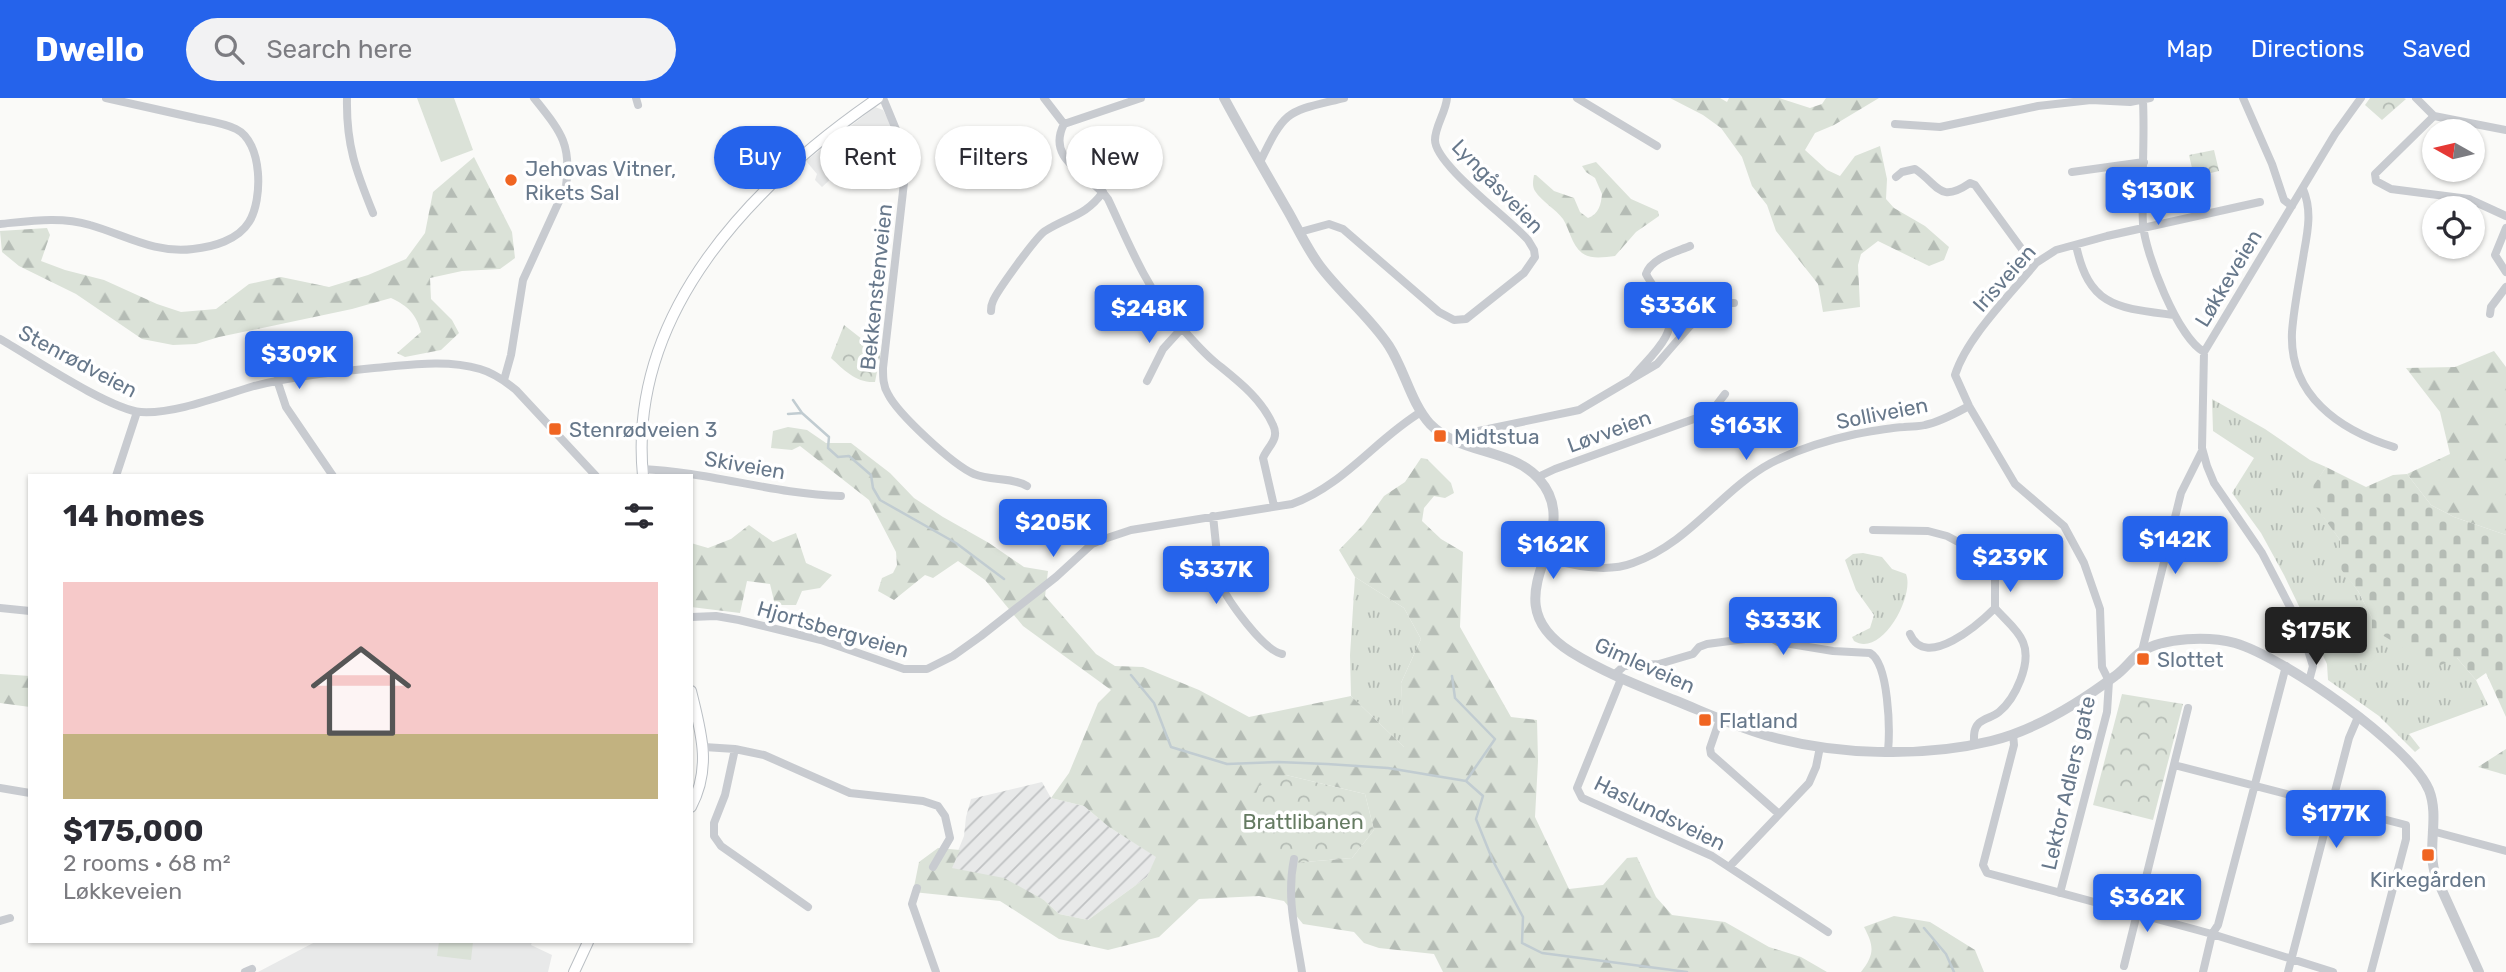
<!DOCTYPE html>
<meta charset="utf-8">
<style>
:root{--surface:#fff;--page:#f2f2f3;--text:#2b2b33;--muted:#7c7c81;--accent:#2563eb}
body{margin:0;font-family:Rubik,sans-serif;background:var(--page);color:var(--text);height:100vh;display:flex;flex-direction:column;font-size:26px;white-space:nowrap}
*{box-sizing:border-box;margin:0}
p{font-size:23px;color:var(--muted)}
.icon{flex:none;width:38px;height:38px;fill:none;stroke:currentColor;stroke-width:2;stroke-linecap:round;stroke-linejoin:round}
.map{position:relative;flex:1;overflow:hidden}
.panel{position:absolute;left:28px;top:376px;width:665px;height:469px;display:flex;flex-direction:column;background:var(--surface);border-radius:0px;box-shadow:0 2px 5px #0004}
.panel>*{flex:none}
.hud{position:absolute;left:714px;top:28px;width:665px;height:63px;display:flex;gap:14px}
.needle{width:46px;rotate:278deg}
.tools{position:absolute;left:2422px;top:21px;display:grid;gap:14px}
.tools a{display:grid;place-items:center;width:63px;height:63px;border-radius:50%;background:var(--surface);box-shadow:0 2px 5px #0004;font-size:35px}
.price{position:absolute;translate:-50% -60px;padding:0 16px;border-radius:7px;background:var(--accent);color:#fff;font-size:23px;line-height:46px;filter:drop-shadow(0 2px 4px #0008)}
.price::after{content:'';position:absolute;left:50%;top:42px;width:21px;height:16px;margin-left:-10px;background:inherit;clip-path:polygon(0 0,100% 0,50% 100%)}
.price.on{background:#222;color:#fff}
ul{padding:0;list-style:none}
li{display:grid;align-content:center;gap:14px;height:371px;padding:0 35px}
li span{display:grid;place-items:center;height:217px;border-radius:0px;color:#555}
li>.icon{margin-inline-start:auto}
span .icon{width:126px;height:126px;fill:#fffc;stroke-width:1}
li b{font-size:30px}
h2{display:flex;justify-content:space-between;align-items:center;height:84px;padding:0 35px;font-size:30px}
.tag{padding:0 24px;border-radius:32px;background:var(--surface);box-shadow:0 2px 5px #0004;font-size:24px;line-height:63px}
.tag.on{background:var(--accent);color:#fff}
header{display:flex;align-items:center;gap:42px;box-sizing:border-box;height:98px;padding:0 35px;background:var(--accent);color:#fff}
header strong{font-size:33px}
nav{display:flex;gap:38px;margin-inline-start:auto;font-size:24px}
.search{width:490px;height:63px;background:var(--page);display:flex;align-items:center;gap:18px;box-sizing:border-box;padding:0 24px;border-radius:38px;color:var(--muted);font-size:26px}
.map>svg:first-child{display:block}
.built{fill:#e8e9e9}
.industrial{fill:url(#industrial-furrows)}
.grass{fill:url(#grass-tufts)}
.forest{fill:url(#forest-firs);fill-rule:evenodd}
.cemetery{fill:url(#cemetery-stones)}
.park{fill:url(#park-crowns)}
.garden{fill:#dbe2d8}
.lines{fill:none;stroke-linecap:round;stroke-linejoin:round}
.stream{stroke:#c1ccd1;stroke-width:2.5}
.secondary-casing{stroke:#babfc4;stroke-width:12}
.minor{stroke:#c8cbd0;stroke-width:8}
.tertiary{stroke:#c8cbd0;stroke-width:10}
.secondary{stroke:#fff;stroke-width:10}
.poi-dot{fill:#f06522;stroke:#fff;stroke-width:2.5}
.labels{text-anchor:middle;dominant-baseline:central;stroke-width:7;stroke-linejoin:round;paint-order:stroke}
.poi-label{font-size:21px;fill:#67788b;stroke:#fff;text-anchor:start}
.street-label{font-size:21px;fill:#67788b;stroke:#fff}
.park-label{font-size:21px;fill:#657b62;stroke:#fff}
</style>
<header>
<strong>Dwello</strong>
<div class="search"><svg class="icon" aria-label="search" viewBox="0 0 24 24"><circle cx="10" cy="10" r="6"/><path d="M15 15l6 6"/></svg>Search here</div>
<nav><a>Map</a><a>Directions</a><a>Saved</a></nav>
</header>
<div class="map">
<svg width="2506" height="874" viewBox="0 0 2506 874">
<defs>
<pattern id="industrial-furrows" width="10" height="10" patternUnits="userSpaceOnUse" patternTransform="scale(1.75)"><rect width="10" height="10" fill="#e8e9e9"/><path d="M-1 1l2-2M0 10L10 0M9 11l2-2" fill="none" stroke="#c0c2c3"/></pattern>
<pattern id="grass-tufts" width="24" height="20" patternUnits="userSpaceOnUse" patternTransform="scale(1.75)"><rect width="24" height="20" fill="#dbe2d8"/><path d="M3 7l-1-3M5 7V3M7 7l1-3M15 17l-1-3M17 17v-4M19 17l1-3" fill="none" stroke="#b5bcb5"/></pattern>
<pattern id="forest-firs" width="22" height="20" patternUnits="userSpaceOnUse" patternTransform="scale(1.75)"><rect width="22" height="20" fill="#dbe2d8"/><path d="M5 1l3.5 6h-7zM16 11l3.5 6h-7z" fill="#b5bcb5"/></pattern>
<pattern id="cemetery-stones" width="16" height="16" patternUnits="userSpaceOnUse" patternTransform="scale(1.75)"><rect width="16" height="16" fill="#dbe2d8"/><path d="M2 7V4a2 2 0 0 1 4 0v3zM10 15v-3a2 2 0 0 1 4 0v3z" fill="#b5bcb5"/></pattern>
<pattern id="park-crowns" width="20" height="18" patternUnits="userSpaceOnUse" patternTransform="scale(1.75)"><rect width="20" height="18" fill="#dbe2d8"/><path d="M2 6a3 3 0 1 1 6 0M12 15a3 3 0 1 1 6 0" fill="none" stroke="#b5bcb5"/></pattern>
</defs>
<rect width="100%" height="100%" fill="#fafaf8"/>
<path class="built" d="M875 9 883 12 891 27 822 89 815 82 817 76 806 63Z
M315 844H532L531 847 552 857 548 874H258Z"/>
<path class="industrial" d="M1042 684 1051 700 1084 708 1109 729 1157 759 1147 779 1088 822 1059 816 1044 802 951 770 964 738 966 719 971 701Z"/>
<path class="grass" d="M2212 301 2265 331 2310 362 2326 369 2308 397 2340 442 2341 470 2358 493 2372 520 2457 560 2476 582 2488 607 2409 636 2420 650 2415 654 2379 618 2328 582 2327 566 2284 477 2261 435 2232 395 2254 360 2213 333Z
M1863 455 1882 459 1892 471 1906 476C1915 497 1882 560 1854 543L1852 539 1870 530 1874 517 1856 492 1845 462 1853 456Z
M1355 479 1404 510 1421 541 1401 585 1405 650 1351 598 1350 557Z"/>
<path class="forest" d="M1670 0H1720L1727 4 1729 0H1779L1810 10 1822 6 1826 0H1879L1834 27 1815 35 1805 52 1827 72 1840 78 1855 58 1880 48 1887 81 1886 101 1894 110 1925 128 1949 149 1944 162 1929 168 1878 143 1861 156 1858 167 1860 209 1823 214 1818 186 1776 133 1767 107 1752 88 1742 59 1721 30 1703 17Z
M474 59 512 134 515 160 500 171 462 173 430 180 431 201 452 222 459 235 441 252 405 259 397 255 421 234C416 216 408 208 391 200L352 211 219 239 196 246 173 247 142 241 76 196 19 168 2 154 0 133 47 130 50 137 41 163 65 172 104 182 157 206 181 214 216 211 249 186 281 179 329 189 368 177 406 161 425 135 433 94Z
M1596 64 1631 101 1658 113 1659 118 1636 134 1615 158C1604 159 1592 162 1582 155 1571 146 1570 132 1563 121 1556 111 1542 104 1535 93 1532 88 1533 83 1534 77H1536L1554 93 1574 100 1580 114 1588 120C1599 116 1601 106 1602 96L1595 80 1586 74 1582 68Z
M2494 253 2506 269V437L2454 419 2431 407 2407 376 2450 356 2440 314 2406 270 2455 269Z
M788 329 807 332 826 345H851L890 375 914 400 943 419 989 445 1024 469 1048 473 1045 498 1096 556 1115 568 1143 569 1199 592 1249 619 1351 598 1404 649 1401 585 1421 541 1404 510 1355 479 1339 452 1364 426 1384 398 1405 384 1421 360 1427 361 1451 385 1454 395 1445 400 1434 398 1424 410 1422 423 1441 441 1463 454 1460 529 1511 619 1537 622 1538 663 1535 719 1569 791 1603 787 1627 760 1637 759 1656 799 1672 817 1725 824 1769 849 1801 859 1827 874H1443L1434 856 1379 850 1364 845 1354 834 1303 826 1284 803 1259 798 1199 801 1159 839 1108 852 1059 841 1000 803 913 794 919 764 938 750 960 752 952 770 1004 780 1044 802 1059 816 1088 822 1147 779 1156 759 1109 729 1084 708 1051 700 1069 675 1098 605 1111 592 1023 528 985 482 958 463 933 480 925 477 894 502 878 493 882 480 893 475 897 467 896 454 869 402 800 348 792 352 771 350 773 333ZM1286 677 1365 696 1374 732 1352 760 1293 765Z
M749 427 773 444 796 435 806 465 832 477 820 490 802 493 796 507H775L770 486 747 483 740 515 691 509V445L708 450 731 441Z
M0 576 30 578V609L0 605Z
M1894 818 1930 824 1975 852 1984 874H1861C1875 856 1874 848 1864 829Z"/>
<path class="cemetery" d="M2326 369 2366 389 2393 377 2407 376 2431 407 2454 419 2506 437V619L2486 575 2476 582 2457 560 2436 569 2372 531V520L2358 493 2340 470V442L2307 397Z
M2506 651V677L2478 669Z"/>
<path class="park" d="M2370 0H2404L2406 1 2382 22 2365 7Z
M2214 52 2219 73 2194 79 2189 57Z
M844 227 867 245 881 253 875 284C856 285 844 272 831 260Z
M2122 596 2183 606 2153 722 2093 707Z
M1286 677 1365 696 1374 732 1352 760 1293 765 1266 749 1244 727 1259 688Z"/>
<path class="garden" d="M417 0H454L473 52 441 64Z
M439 844H473L471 862 437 858Z"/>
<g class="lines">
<path class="stream" d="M793 302 802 315 829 339 828 350 838 359 849 358 871 377 873 390 880 402 956 445 1004 481
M788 316 802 315
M1131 577 1154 605 1171 649 1227 666 1278 664 1327 666 1388 670 1466 683
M1452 578 1455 600 1495 641 1466 683 1483 698 1476 721 1493 763 1523 819 1522 845 1542 855 1687 874
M1924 830 1946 856 1954 874"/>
<g class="secondary-casing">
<path id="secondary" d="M643 378C627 214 753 86 878 0
M691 593C701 634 712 669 691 709
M574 874 588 844"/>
</g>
<path class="minor" d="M347 0C346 47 356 73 373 115
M636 0 638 7
M883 0 907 58 883 270C883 279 883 288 888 296 898 316 953 367 974 376 991 383 1011 379 1027 388
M1044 0 1064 26C1045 63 1090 76 1108 101 1127 141 1145 188 1175 222 1187 236 1201 253 1216 265 1238 283 1261 300 1273 327 1280 341 1268 348 1263 360L1274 408
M1577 0 1657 48
M2243 0 2272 66 2284 102 2292 108
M2416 0 2434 18 2506 32
M2143 3C2145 44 2141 85 2143 126 2145 156 2178 240 2204 254
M2434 18 2375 76 2376 83 2391 91 2469 101 2506 118
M1064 26 1141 0
M1895 26 1940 29 2038 8 2091 2 2130 4 2150 0
M1260 64C1286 10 1287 14 1344 0
M2072 74 2144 64
M1896 79 1902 74 1915 71C1939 87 1939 106 1970 85L1975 87 2024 154 2036 165
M2303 91C2312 112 2308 132 2304 154 2300 180 2294 207 2292 234 2289 297 2339 332 2394 349
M0 126C30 123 61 118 90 127 125 137 155 156 193 151 213 149 238 142 249 124 263 102 263 44 236 31 224 25 208 23 195 20 165 13 136 7 106 0
M2506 130 2495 157 2506 174
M1300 134 1329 126 1343 131 1439 214 1454 222 1466 221 1524 175 1535 159 1534 152 1528 142C1510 121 1435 67 1435 42 1435 28 1446 14 1447 0
M2076 147C2089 210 2119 210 2174 217
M991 213C991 209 991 207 993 203 997 193 1036 139 1045 133 1068 118 1085 119 1103 94
M2490 216 2491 209 2506 189
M0 241C30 258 110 312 141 314 175 316 220 298 254 288 294 278 334 274 374 270 409 267 446 261 480 271 494 275 505 283 516 292L596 378
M1633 279C1648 260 1681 235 1667 208 1661 197 1652 188 1646 176 1651 160 1676 154 1690 148
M277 282 286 309 333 378
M504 282 511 257 523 182 566 88C572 45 560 33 534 0
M1147 283 1163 251 1182 230
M1456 345 1464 336 1579 312 1657 266 1690 228 1701 219 1727 205H1734
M642 371C709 374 774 396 841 398
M116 378 137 314
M1538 379 1555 371 1705 317 1712 313 1725 296
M1213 418 1220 485C1228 503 1263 552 1282 556
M1873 432 1928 433 1947 438 1962 446 1976 456 1995 479V510C2004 521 2018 531 2023 544 2032 565 2015 601 1999 614 1993 619 1985 620 1979 625 1973 631 1974 639 1974 646
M1544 459C1571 468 1607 475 1633 465 1690 445 1721 392 1771 365 1796 352 1828 342 1856 336 1872 333 1888 330 1904 329 1911 328 1918 329 1925 327 1940 324 1956 315 1969 308
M0 510 30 513
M691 519 716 518 739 522 821 542 904 571H927L953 558 981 538 1056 479 1092 446 1101 442 1131 432 1292 406C1343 388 1376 341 1421 314
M1910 536C1926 573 1980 525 1995 510
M2142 553 2181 395 2202 353
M1614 577 1624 568 1659 566 1693 556 1699 549 1707 546 1768 538 1778 544 1833 553 1870 555C1889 566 1890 632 1888 653
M1621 581 1577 690 1582 700 1712 758 1828 834
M2309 583 2313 568 2301 530 2262 455 2214 385 2207 368 2202 350 2204 254 2335 36 2361 0
M1720 621 1710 650 1711 656 1779 716
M2013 636 2014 647 1983 767 1987 775 2212 836 2333 874
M704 649 735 651 764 657 850 695 923 703 938 708 945 718 950 740 933 769
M735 651 725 697 714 725V738L721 748 808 809
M2174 667 2406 727V741L2371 874
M0 690 30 695
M2432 733 2506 753
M1294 761C1286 801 1296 835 1302 874
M1730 768 1809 685 1816 669 1820 649
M917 790 912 806 936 874
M2060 795 2107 614 2109 583 2102 569 2100 511 2084 465 2064 428 2015 386 1969 308 1955 277C1967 239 2010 197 2036 165L2056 152 2107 138 2260 104
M0 823 10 820
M2124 868 2188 610
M245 874 252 871
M2203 874 2212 836 2218 827 2286 568
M2288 874 2349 640 2358 619"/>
<path class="tertiary" d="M1224 0C1245 39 1267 77 1289 115 1299 133 1308 152 1320 168 1341 196 1370 219 1389 248 1405 273 1411 305 1430 326 1460 357 1512 350 1539 381 1590 439 1484 499 1571 554 1603 574 1639 588 1674 602 1704 614 1734 628 1765 637 1833 657 1922 660 1991 643 2036 632 2079 605 2115 578 2125 571 2132 560 2141 554 2164 539 2209 538 2235 545 2283 559 2410 647 2429 692 2440 720 2426 750 2436 779L2479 874"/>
<use href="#secondary" class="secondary"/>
</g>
<g class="poi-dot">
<circle cx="511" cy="82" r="7"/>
<rect x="548" y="324" width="14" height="14" rx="3.5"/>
<rect x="1433" y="331" width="14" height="14" rx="3.5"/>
<rect x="2136" y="554" width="14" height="14" rx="3.5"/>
<rect x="1698" y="615" width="14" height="14" rx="3.5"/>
<rect x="2421" y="750" width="14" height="14" rx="3.5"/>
</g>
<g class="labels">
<g class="poi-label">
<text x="525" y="70">Jehovas Vitner,<tspan x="525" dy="24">Rikets Sal</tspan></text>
<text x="569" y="331">Stenrødveien 3</text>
<text x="1454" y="338">Midtstua</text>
<text x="2157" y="561">Slottet</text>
<text x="1719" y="622">Flatland</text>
<text x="2428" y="781" text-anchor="middle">Kirkegården</text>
</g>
<g class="street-label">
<text transform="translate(1498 88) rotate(46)">Lyngåsveien</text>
<text transform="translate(2004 180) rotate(-48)">Irisveien</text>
<text transform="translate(2228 180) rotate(-59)">Løkkeveien</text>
<text transform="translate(876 189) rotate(-84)">Bekkenstenveien</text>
<text transform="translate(78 263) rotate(28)">Stenrødveien</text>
<text transform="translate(1882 315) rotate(-11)">Solliveien</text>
<text transform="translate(1609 333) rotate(-20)">Løvveien</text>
<text transform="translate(745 367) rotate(10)">Skiveien</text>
<text transform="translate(833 531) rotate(16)">Hjortsbergveien</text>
<text transform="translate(1645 567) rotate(24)">Gimleveien</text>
<text transform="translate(2068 685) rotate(-77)">Lektor Adlers gate</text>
<text transform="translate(1660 715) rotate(26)">Haslundsveien</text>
</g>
<g class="park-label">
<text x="1303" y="723">Brattlibanen</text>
</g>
</g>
</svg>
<div class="tools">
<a><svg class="needle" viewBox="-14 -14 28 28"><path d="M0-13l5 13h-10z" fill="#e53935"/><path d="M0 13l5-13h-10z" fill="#7c7c81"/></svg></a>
<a><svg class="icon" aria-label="locate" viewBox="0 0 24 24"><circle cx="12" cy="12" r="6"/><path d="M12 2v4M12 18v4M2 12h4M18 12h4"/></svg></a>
</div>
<b class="price" style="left:2158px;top:129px">$130K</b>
<b class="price" style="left:1678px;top:244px">$336K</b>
<b class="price" style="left:1149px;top:247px">$248K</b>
<b class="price" style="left:299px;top:293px">$309K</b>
<b class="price" style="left:1746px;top:364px">$163K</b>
<b class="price" style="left:1053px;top:461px">$205K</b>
<b class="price" style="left:2175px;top:478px">$142K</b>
<b class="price" style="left:1553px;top:483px">$162K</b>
<b class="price" style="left:2010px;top:496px">$239K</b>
<b class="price" style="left:1216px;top:508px">$337K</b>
<b class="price" style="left:1783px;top:559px">$333K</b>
<b class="price on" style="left:2316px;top:569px">$175K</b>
<b class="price" style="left:2336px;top:752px">$177K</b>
<b class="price" style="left:2147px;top:836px">$362K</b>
<div class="hud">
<a class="tag on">Buy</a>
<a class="tag">Rent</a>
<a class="tag">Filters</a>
<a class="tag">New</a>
</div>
<section class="panel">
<h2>14 homes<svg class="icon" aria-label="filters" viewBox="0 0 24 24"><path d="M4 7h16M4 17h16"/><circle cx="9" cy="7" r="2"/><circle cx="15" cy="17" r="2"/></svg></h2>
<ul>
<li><span style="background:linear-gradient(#f6c9c9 70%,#c2b280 0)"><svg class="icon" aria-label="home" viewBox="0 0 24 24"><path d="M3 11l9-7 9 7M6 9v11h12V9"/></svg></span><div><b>$175,000</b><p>2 rooms · 68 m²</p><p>Løkkeveien</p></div></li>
</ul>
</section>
</div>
